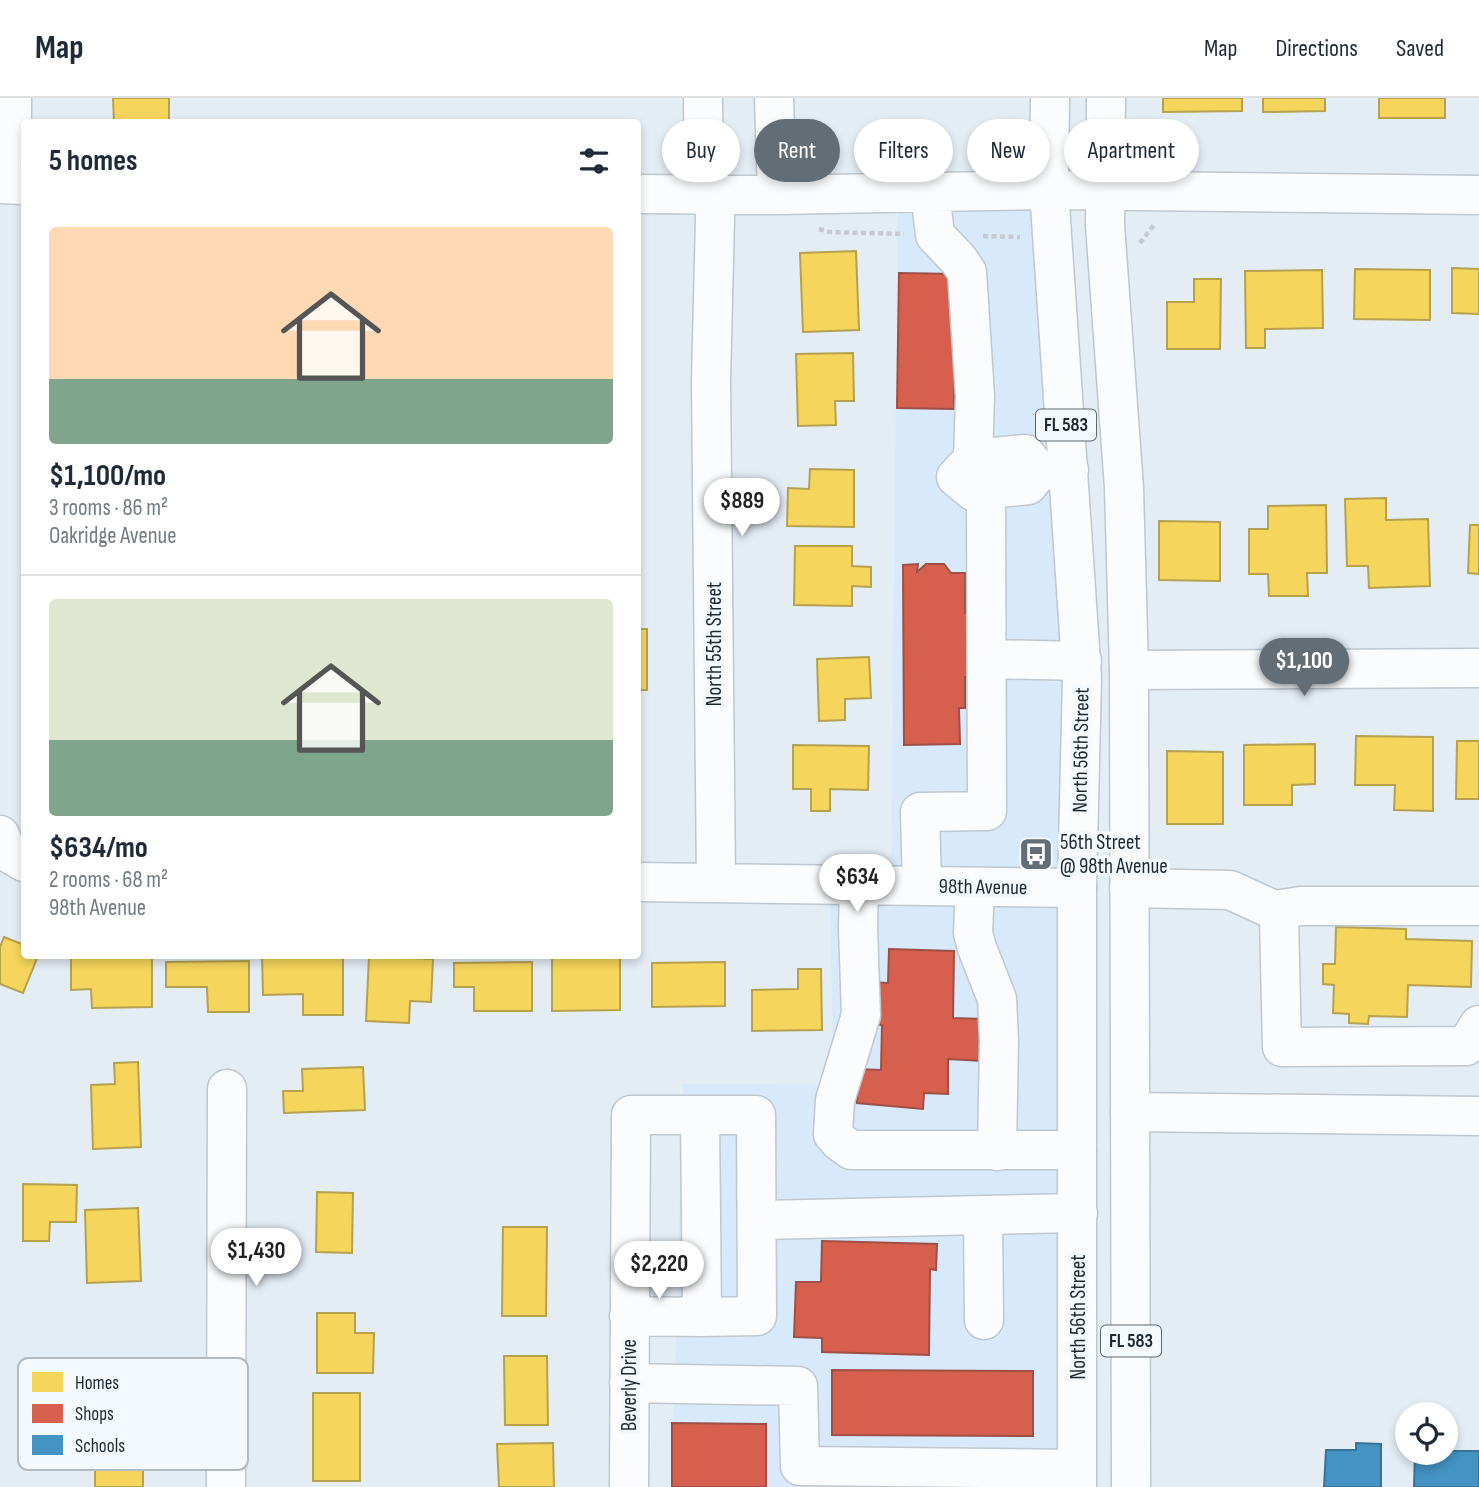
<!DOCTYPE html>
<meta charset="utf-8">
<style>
:root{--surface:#fff;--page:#f2f2f3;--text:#1f2937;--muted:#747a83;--line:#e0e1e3;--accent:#636d75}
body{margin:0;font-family:"Sofia Sans Condensed",sans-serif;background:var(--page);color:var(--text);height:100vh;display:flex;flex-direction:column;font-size:26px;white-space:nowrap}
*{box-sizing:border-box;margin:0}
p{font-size:23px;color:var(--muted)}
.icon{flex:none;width:38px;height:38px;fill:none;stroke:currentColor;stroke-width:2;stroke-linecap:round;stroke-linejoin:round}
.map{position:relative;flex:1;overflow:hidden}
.details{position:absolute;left:21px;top:21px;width:620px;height:840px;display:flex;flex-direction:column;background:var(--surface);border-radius:7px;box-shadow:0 4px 10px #0003}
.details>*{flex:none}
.guide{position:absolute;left:662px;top:21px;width:665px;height:63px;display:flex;gap:14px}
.fabs{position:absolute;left:1395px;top:1304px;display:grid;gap:14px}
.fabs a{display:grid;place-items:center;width:63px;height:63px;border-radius:50%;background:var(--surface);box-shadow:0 4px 10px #0003;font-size:35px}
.price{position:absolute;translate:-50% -60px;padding:0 16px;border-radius:24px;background:#fff;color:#222;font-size:23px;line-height:46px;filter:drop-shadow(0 2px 4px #0008)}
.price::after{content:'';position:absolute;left:50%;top:42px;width:21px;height:16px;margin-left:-10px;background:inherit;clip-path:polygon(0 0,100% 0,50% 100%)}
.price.on{background:var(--accent);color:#fff}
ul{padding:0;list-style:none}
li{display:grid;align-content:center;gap:14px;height:371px;padding:0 28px}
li+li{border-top:2px solid var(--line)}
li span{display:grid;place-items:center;height:217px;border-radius:7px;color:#555}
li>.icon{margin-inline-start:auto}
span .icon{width:126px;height:126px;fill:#fffc;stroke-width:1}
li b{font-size:30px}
h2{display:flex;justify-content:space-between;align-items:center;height:84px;padding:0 28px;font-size:30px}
.tag{padding:0 24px;border-radius:32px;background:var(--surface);box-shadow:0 4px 10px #0003;font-size:24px;line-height:63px}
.tag.on{background:var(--accent);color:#fff}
header{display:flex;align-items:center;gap:42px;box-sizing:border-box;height:98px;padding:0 35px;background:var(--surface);border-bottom:2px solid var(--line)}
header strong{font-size:33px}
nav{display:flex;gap:38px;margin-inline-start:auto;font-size:24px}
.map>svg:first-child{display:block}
.built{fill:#d7e9fa}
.homes{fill:#f6d55c;stroke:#b5a14f;stroke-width:2}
.shops{fill:#d6604d;stroke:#9f4f45;stroke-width:2}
.schools{fill:#4393c3;stroke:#387397;stroke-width:2}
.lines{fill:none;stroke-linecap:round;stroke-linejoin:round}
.minor-casing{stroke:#bfc7cf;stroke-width:41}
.major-casing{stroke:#bfc7cf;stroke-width:41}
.path{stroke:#c6cace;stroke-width:4.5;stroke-dasharray:5 3.5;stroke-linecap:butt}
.minor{stroke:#fbfcfd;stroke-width:38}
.major{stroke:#fbfcfd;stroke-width:38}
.labels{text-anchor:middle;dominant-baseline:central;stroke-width:7;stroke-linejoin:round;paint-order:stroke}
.shield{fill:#f3f9fd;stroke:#5e676e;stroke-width:2}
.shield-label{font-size:19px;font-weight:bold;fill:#1e2831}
.street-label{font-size:21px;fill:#1e2831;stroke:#f3f9fd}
.poi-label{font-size:21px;fill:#1e2831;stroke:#f3f9fd;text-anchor:start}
.key{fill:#f3f9fd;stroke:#b3bac0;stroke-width:2}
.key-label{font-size:19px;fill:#1e2831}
</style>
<header>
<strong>Map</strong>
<nav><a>Map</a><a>Directions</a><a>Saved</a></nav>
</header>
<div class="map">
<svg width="1479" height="1389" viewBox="0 0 1479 1389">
<rect width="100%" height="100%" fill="#e4ecf4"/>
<path class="built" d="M1036 109 1068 573 1063 773 891 770 898 111Z
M830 803 1062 807 1063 1389H672L683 986 834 987Z"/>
<path class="homes" d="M113 0H169V24H114Z
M1163 0H1242V13L1163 14Z
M1263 0H1325V13L1263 14Z
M1379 0H1445V20H1379Z
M856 153 859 232 803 234 800 155Z
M637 155H639L637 219Z
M1452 170 1479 171V216L1452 215Z
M1355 171 1430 172V222L1354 221Z
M1322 172 1323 230 1265 231V250H1246L1245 173Z
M1194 181H1221L1220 251H1167V204H1194Z
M853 255 854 303H835L836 327 798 328 796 256Z
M810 371 854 372V429L787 428 788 390 809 391Z
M1386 400V422L1428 421 1430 488 1369 490 1368 468H1347L1345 401Z
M1326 407 1327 475H1307L1308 498H1269L1268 476H1249V431H1268V408Z
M1159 423 1220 424V483L1159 482Z
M1470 427H1479V476L1468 475Z
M795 448H852V468L871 469V489L852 488V508L794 507Z
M637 531H647V592H637Z
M869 559 871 600 845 601V622L819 623 817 561Z
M1356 638 1433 639V713L1394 712 1395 687H1355Z
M1457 643H1479V701H1456Z
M1315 646V686L1292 687V707H1244V647Z
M793 647 869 648 868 692 830 691V713H811V691H793Z
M1167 653 1223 654V726H1167Z
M1336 829 1406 831V841L1472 843 1471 889 1408 887 1407 919 1369 918 1368 926 1349 925V916L1333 915 1334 887 1323 886V866H1335Z
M4 839 24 847V858H38L23 895 0 886V849Z
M71 858H152V909L92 910 91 891 71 892Z
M262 858H343V917H303V896L263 897Z
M369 858 433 861 431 904 410 903 409 925 366 923Z
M552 860H620V912L552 913Z
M249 863V914H208L207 889H166V864Z
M532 864V913H474V889H454V865Z
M725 864V908L652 909V865Z
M798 871H821L822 932 752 933V892L798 891Z
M138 964 141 1049 93 1051 91 987 115 986 114 965Z
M363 969 365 1012 284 1015 283 993H303L302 971Z
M23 1086 77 1087 76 1124H50L49 1143H23Z
M317 1094 353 1095 352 1155 316 1154Z
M138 1110 141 1183 87 1185 85 1112Z
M503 1129H547L546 1218H502Z
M317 1215H355V1235H374L373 1275H317Z
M504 1258H547L548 1327H505Z
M313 1295H360V1383H313Z
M143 1332V1389H95V1333Z
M553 1345 554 1389H499L497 1346Z"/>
<path class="shops" d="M899 175 956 176 954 311 897 310Z
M918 466 917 474 926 466H944L951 475H965V515H970L971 579H965V610H959L960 646 904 647 903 467Z
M889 851 954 853 953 920 983 921 982 963 948 961V996L924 995 923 1011 857 1005 858 971 881 972 882 927 869 926 871 884 888 885Z
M822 1143 937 1146 936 1172 930 1171 929 1257 822 1254V1240L794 1239 796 1184H821Z
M832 1272 1033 1273V1338L832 1337Z
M672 1325 766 1326V1389H672Z"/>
<path class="schools" d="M1356 1345 1381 1346V1389H1324L1326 1352H1356Z
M1446 1353H1479V1389H1414L1415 1354H1446Z"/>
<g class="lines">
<g class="minor-casing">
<path id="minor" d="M703 0 704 97
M774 0 777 97
M0 67 12 40V0
M0 86 24 87
M930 94 935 137 958 161 967 174 975 298 973 361
M637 96 777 97 1049 92 1479 97
M714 97 715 121 711 283 716 785
M1039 373 1025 356 973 361 956 379 973 393 1028 387 1039 373 1069 372
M987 561 1082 563
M1129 572 1479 570
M0 737 7 754 24 764
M637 784 1077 790
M859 787 858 830 861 917 835 1002 833 1036 840 1044 851 1052H1077
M922 788 920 714 987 713 986 391
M975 789 973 835 977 850 997 901 999 942 997 1053
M1129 790 1230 792 1274 812 1279 821 1282 949 1466 948 1479 927
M1274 812 1301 808H1479
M1130 1014 1479 1018
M983 1118 984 1222
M757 1122 1078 1115
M629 1218 702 1219
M629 1285 798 1288 800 1368 1077 1371
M226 1389 227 991
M629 1389 631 1017H756L757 1218 702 1219 700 1017"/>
</g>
<g class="major-casing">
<path id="major" d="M1050 0 1049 92 1082 580 1077 790V1389
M1106 0 1105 127 1124 390 1129 572 1131 1389"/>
</g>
<path class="path" d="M819 131 829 134 904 136
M983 138 1020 139
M1140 145 1154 127"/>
<use href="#minor" class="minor"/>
<use href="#major" class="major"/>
</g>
<defs>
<g id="bus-square" transform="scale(1.75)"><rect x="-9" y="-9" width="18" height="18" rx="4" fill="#636d75" stroke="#f3f9fd"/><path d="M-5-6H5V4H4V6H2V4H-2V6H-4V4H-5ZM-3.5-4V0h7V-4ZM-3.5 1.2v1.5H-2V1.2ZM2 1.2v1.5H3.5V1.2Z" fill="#fff"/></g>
</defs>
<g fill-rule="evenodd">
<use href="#bus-square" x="1036" y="756"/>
</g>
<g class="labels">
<g class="shield">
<rect x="1036" y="311.5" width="60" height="31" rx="5"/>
<rect x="1101" y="1227.5" width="60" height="31" rx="5"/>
</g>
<g class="shield-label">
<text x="1066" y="327">FL 583</text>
<text x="1131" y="1243">FL 583</text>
</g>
<g class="street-label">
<text transform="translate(714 546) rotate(-90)">North 55th Street</text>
<text transform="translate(1081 652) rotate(-89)">North 56th Street</text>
<text transform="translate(983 789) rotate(1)">98th Avenue</text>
<text transform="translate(1078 1219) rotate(-90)">North 56th Street</text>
<text transform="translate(629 1287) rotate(-90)">Beverly Drive</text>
</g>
<g class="poi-label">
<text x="1060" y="744">56th Street<tspan x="1060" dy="24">@ 98th Avenue</tspan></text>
</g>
</g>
<rect x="18" y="1260" width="230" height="112" rx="10" class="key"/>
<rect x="32" y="1274" width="31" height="20" fill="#f6d55c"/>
<rect x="32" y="1306" width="31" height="19" fill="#d6604d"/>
<rect x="32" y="1337" width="31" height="20" fill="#4393c3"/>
<g class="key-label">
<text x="75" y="1291">Homes</text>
<text x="75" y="1322">Shops</text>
<text x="75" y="1354">Schools</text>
</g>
</svg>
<div class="fabs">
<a><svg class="icon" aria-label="locate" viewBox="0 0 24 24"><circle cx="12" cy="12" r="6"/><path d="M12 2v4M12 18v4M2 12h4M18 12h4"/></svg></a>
</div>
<b class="price" style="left:742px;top:440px">$889</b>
<b class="price on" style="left:1304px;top:600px">$1,100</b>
<b class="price" style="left:857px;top:816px">$634</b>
<b class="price" style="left:256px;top:1190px">$1,430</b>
<b class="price" style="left:659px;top:1203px">$2,220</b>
<div class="guide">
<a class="tag">Buy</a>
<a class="tag on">Rent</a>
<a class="tag">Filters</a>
<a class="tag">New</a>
<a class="tag">Apartment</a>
</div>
<section class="details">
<h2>5 homes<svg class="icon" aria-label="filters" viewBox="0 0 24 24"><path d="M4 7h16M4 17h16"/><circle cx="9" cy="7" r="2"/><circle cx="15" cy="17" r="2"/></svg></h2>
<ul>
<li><span style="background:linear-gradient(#ffd9b3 70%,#7fa58c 0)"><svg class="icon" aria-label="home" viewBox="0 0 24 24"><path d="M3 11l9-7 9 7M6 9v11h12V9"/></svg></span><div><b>$1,100/mo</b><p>3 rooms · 86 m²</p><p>Oakridge Avenue</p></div></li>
<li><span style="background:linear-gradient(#dfe7d0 65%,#7fa58c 0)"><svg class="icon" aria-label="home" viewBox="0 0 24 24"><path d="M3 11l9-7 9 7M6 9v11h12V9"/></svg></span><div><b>$634/mo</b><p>2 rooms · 68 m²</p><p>98th Avenue</p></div></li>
</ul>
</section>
</div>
